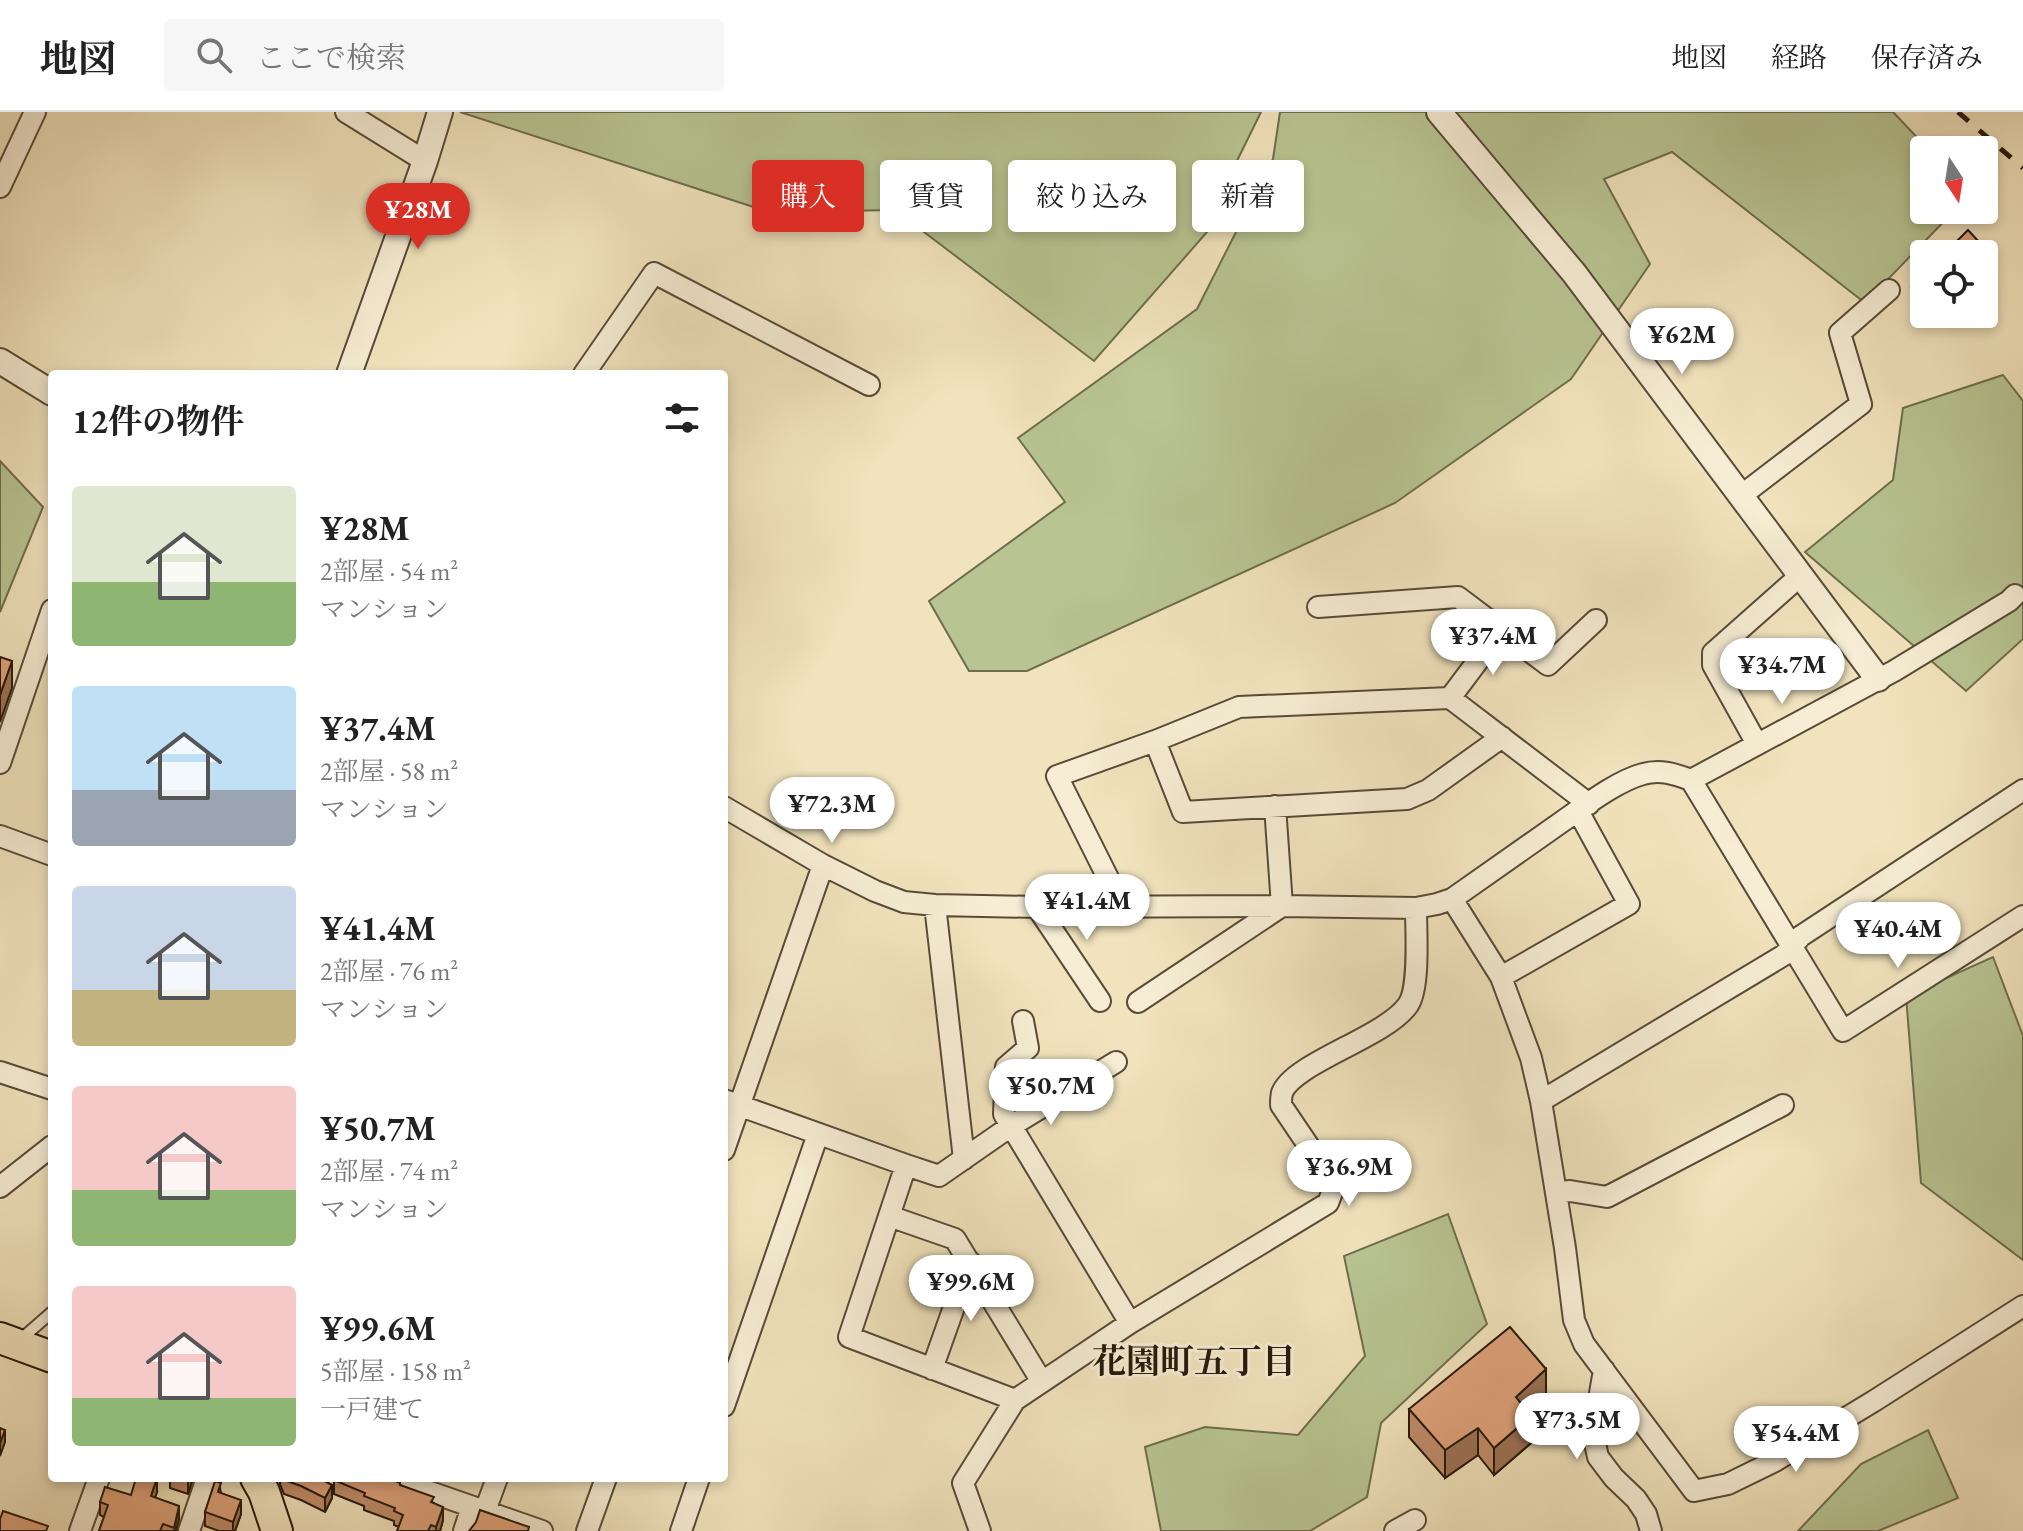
<!DOCTYPE html>
<html lang="ja">
<meta charset="utf-8">
<style>
:root{--surface:#fff;--page:#f6f6f6;--text:#222;--muted:#767676;--line:#e0e0e0;--accent:#d93025}
body{margin:0;font-family:"EB Garamond","Noto Serif JP",serif;background:var(--page);color:var(--text);height:100vh;display:flex;flex-direction:column;font-size:30px;white-space:nowrap}
*{box-sizing:border-box;margin:0}
p{font-size:26px;color:var(--muted)}
.icon{flex:none;width:44px;height:44px;fill:none;stroke:currentColor;stroke-width:2;stroke-linecap:round;stroke-linejoin:round}
.map{position:relative;flex:1;overflow:hidden}
.sheet{position:absolute;left:48px;top:258px;width:680px;height:1112px;display:flex;flex-direction:column;background:var(--surface);border-radius:8px;box-shadow:0 4px 12px #0003}
.sheet>*{flex:none}
.banner{position:absolute;left:752px;top:48px;width:760px;height:72px;display:flex;gap:16px}
.needle{width:52px;rotate:168deg}
.tools{position:absolute;left:1910px;top:24px;display:grid;gap:16px}
.tools a{display:grid;place-items:center;width:88px;height:88px;border-radius:8px;background:var(--surface);box-shadow:0 4px 12px #0003;font-size:40px}
.price{position:absolute;translate:-50% -68px;padding:0 18px;border-radius:28px;background:#fff;color:#222;font-size:26px;line-height:52px;filter:drop-shadow(0 2px 4px #0008)}
.price::after{content:'';position:absolute;left:50%;top:48px;width:24px;height:18px;margin-left:-12px;background:inherit;clip-path:polygon(0 0,100% 0,50% 100%)}
.price.selected{background:var(--accent);color:#fff}
ul{padding:0;list-style:none}
li{display:flex;align-items:center;gap:24px;height:200px;padding:0 24px}
li span{display:grid;place-items:center;flex:none;width:224px;height:160px;border-radius:8px;color:#555}
li>.icon{margin-inline-start:auto}
span .icon{width:96px;height:96px;fill:#fffc;stroke-width:1}
li b{font-size:34px}
h2{display:flex;justify-content:space-between;align-items:center;height:96px;padding:0 24px;font-size:34px}
.pill{padding:0 28px;border-radius:8px;background:var(--surface);box-shadow:0 4px 12px #0003;font-size:28px;line-height:72px}
.pill.selected{background:var(--accent);color:#fff}
header{display:flex;align-items:center;gap:48px;box-sizing:border-box;height:112px;padding:0 40px;background:var(--surface);border-bottom:2px solid var(--line)}
header strong{font-size:38px}
nav{display:flex;gap:44px;margin-inline-start:auto;font-size:28px}
.search{width:560px;height:72px;background:var(--page);display:flex;align-items:center;gap:20px;box-sizing:border-box;padding:0 28px;border-radius:8px;color:var(--muted);font-size:30px}
.map>svg:first-child{display:block}
.green{fill:#b8c492;stroke:#6e6e4e;stroke-width:2}
.lines{fill:none;stroke-linecap:round;stroke-linejoin:round}
.service-casing{stroke:#584b38;stroke-width:14}
.minor-casing{stroke:#584b38;stroke-width:24}
.tertiary-casing{stroke:#584b38;stroke-width:28}
.primary-casing{stroke:#25180b;stroke-width:34}
.service{stroke:#f6edd4;stroke-width:10}
.minor{stroke:#f6edd4;stroke-width:20}
.tertiary{stroke:#f6edd4;stroke-width:24}
.primary{stroke:#f1e3bd;stroke-width:30}
.rail{stroke:#25180b;stroke-width:5;stroke-dasharray:14 14;stroke-linecap:butt}
.wall{fill:#c08c6a;stroke:#25180b;stroke-width:2}
.shaded-wall{fill:#9c7256;stroke:#25180b;stroke-width:2}
.building{fill:#dfa37b;stroke:#25180b;stroke-width:2}
.labels{text-anchor:middle;dominant-baseline:central;stroke-width:6;stroke-linejoin:round;paint-order:stroke}
.neighbourhood-label{font-size:34px;font-weight:bold;fill:#25180b;stroke:#f6edd4}
</style>
<header>
<strong>地図</strong>
<div class="search"><svg class="icon" aria-label="search" viewBox="0 0 24 24"><circle cx="10" cy="10" r="6"/><path d="M15 15l6 6"/></svg>ここで検索</div>
<nav><a>地図</a><a>経路</a><a>保存済み</a></nav>
</header>
<div class="map">
<svg width="2023" height="1419" viewBox="0 0 2023 1419">
<rect width="100%" height="100%" fill="#f1e3bd"/>
<filter id="stains"><feTurbulence type="fractalNoise" baseFrequency=".0025" numOctaves="4"/><feColorMatrix values="0 0 0 0 .2 0 0 0 0 .09 0 0 0 0 .02 0 0 0 .5 -.17"/></filter>
<radialGradient id="worn" r=".72"><stop offset=".6" stop-color="#630" stop-opacity="0"/><stop offset="1" stop-color="#630" stop-opacity=".3"/></radialGradient>
<path class="green" d="M460 0H1261L1233 57 1236 87 1094 249 895 98 769 100Z
M1280 0H1893L1929 38H1924V98H1955L1865 191 1672 40 1604 67 1650 152 1571 267 1395 391 1027 559H969L929 489 1065 390 1018 326 1197 197 1273 47Z
M2003 263 2023 289V527L1966 579 1805 440 1893 368 1903 296Z
M0 349 43 395 0 500Z
M1993 845 2023 924V1148L1921 1071 1906 884Z
M1448 1102 1487 1212 1381 1311 1367 1385 1310 1419H1161L1145 1335 1205 1315 1298 1323 1365 1244 1344 1144Z
M1928 1318 1958 1386 1878 1419H1798L1861 1352Z"/>
<g class="lines">
<g class="service-casing">
<path id="service" d="M20 1228 52 1200"/>
</g>
<g class="minor-casing">
<path id="minor" d="M346 0 425 49
M0 75 35 0
M584 262 654 161 869 273
M1742 383 1861 292 1840 221 1889 178
M1318 495 1458 485 1548 553 1596 508
M1450 586 1501 518
M1155 629 1183 700 1407 687 1428 678 1502 625
M1757 632 1713 553V541L1801 463
M0 651 52 498
M1691 668 1894 559 2009 489 2015 483
M724 695 823 753 875 779 904 790 935 793 1037 795 1282 794 1416 796 1437 792 1452 787C1489 761 1526 735 1563 709 1586 693 1617 669 1643 662 1660 657 1675 662 1691 668L1843 919 2023 804
M0 724 52 743
M1452 787 1501 865 1531 946 1541 989 1565 1136 1574 1208 1584 1232 1694 1379 1728 1372 1775 1349 1874 1289 2023 1194
M935 793 964 1047
M1122 794 1057 664 1155 629 1239 595 1450 586 1589 692
M1037 795 1100 889
M1501 865 1629 792 1578 699
M1138 890 1282 794 1275 694
M1023 909 1028 936 1006 955 1004 1002 1130 1211
M0 960 52 977
M724 988 906 1053 939 1064 1011 1014 1116 950
M1541 989 1784 843 1801 824 2023 678
M724 1038 823 753
M906 1053 849 1225 1015 1288
M0 1075 52 1034
M1556 1081 1570 1079 1607 1085 1783 993
M889 1104 955 1127 1042 1270
M932 1257 970 1150
M1604 1258 1593 1322 1598 1345 1614 1366 1636 1387 1646 1402 1651 1419
M724 1294 818 1022
M390 1366 542 1419
M485 1399 497 1366
M80 1419 99 1366
M189 1419 207 1366
M464 1419 472 1395
M587 1419 606 1366
M681 1419 699 1366
M980 1419 963 1371 1015 1288 1130 1211 1328 1091 1335 1073 1281 993C1281 989 1281 985 1282 981 1293 951 1386 925 1408 893 1420 876 1416 819 1416 796
M1395 1419 1415 1408"/>
</g>
<g class="tertiary-casing">
<path id="tertiary" d="M1439 0 1574 161 1878 567
M0 249 52 281
M349 262 425 49 440 0"/>
</g>
<g class="primary-casing">
<path id="primary" d="M0 1226 52 1245
M256 1366 264 1380 277 1419"/>
</g>
<use href="#service" class="service"/>
<use href="#minor" class="minor"/>
<use href="#tertiary" class="tertiary"/>
<use href="#primary" class="primary"/>
<path class="rail" d="M1958 0 2023 56"/>
</g>
<path class="wall" d="M1924 162V191L1919 196 1911 188V175Z
M1546 1284 1528 1301 1531 1331 1494 1363 1478 1343 1445 1366 1409 1325V1297Z
M170 1366H193L188 1382 170 1376Z
M218 1366 221 1381 241 1402 235 1419H219L205 1414V1400Z
M280 1366H319L332 1386 325 1400 301 1388 284 1382 280 1372Z
M334 1368 400 1373 434 1391 443 1408 440 1419H397L399 1415 394 1413V1409L364 1398V1394L334 1382Z
M157 1380 155 1385 179 1407 176 1419H99L104 1405 100 1403V1390Z"/>
<path class="shaded-wall" d="M1980 131V142H1969Z
M1924 179V191L1919 196V183Z
M12 549V576L0 610V583Z
M1546 1257V1284L1516 1313V1285Z
M1531 1304V1331L1494 1363V1336Z
M1478 1316V1343L1445 1366V1338Z
M5 1318V1330L0 1344V1331Z
M157 1366V1380L151 1397V1384Z
M189 1366H193L188 1382V1368Z
M332 1373V1386L325 1400V1386Z
M241 1388V1402L235 1419H233V1410Z
M179 1394V1407L176 1419H174Z
M443 1395V1408L440 1419H436V1415Z"/>
<path class="building" d="M1968 118 1980 131 1969 142H1944Z
M1924 162V179L1919 183 1911 175Z
M0 545 12 549 0 583Z
M1510 1215 1546 1257 1516 1285 1531 1304 1494 1336 1478 1316 1445 1338 1409 1297Z
M0 1316 5 1318 0 1331Z
M136 1366H157L151 1384 179 1394 174 1416 163 1412 160 1419H99L108 1393 100 1390 105 1375 131 1383Z
M216 1366 215 1369 221 1371 218 1380 241 1388 233 1410 205 1400Z
M283 1366H319L332 1373 325 1386 301 1374 284 1368Z
M335 1366H389L400 1371V1373L434 1385 431 1390 443 1395 436 1415 431 1413 428 1419H397L403 1403 394 1399 395 1396 364 1384 365 1381 334 1368Z
M480 1398 529 1415 528 1419H469L476 1410Z
M3 1399 48 1414 46 1419H0V1407Z"/>
<g class="labels">
<g class="neighbourhood-label">
<text x="1194" y="1249">花園町五丁目</text>
</g>
</g>
<rect width="100%" height="100%" filter="url(#stains)"/>
<rect width="100%" height="100%" fill="url(#worn)"/>
</svg>
<div class="tools">
<a><svg class="needle" viewBox="-14 -14 28 28"><path d="M0-13l5 13h-10z" fill="#e53935"/><path d="M0 13l5-13h-10z" fill="#767676"/></svg></a>
<a><svg class="icon" aria-label="locate" viewBox="0 0 24 24"><circle cx="12" cy="12" r="6"/><path d="M12 2v4M12 18v4M2 12h4M18 12h4"/></svg></a>
</div>
<b class="price selected" style="left:418px;top:139px">¥28M</b>
<b class="price" style="left:1682px;top:264px">¥62M</b>
<b class="price" style="left:1493px;top:565px">¥37.4M</b>
<b class="price" style="left:1782px;top:594px">¥34.7M</b>
<b class="price" style="left:832px;top:733px">¥72.3M</b>
<b class="price" style="left:1087px;top:830px">¥41.4M</b>
<b class="price" style="left:1898px;top:858px">¥40.4M</b>
<b class="price" style="left:1051px;top:1015px">¥50.7M</b>
<b class="price" style="left:1349px;top:1096px">¥36.9M</b>
<b class="price" style="left:971px;top:1211px">¥99.6M</b>
<b class="price" style="left:1577px;top:1349px">¥73.5M</b>
<b class="price" style="left:1796px;top:1362px">¥54.4M</b>
<div class="banner">
<a class="pill selected">購入</a>
<a class="pill">賃貸</a>
<a class="pill">絞り込み</a>
<a class="pill">新着</a>
</div>
<section class="sheet">
<h2>12件の物件<svg class="icon" aria-label="filters" viewBox="0 0 24 24"><path d="M4 7h16M4 17h16"/><circle cx="9" cy="7" r="2"/><circle cx="15" cy="17" r="2"/></svg></h2>
<ul>
<li><span style="background:linear-gradient(#dfe7d0 60%,#8fb573 0)"><svg class="icon" aria-label="home" viewBox="0 0 24 24"><path d="M3 11l9-7 9 7M6 9v11h12V9"/></svg></span><div><b>¥28M</b><p>2部屋 · 54 m²</p><p>マンション</p></div></li>
<li><span style="background:linear-gradient(#bfe0f5 65%,#9aa5b1 0)"><svg class="icon" aria-label="home" viewBox="0 0 24 24"><path d="M3 11l9-7 9 7M6 9v11h12V9"/></svg></span><div><b>¥37.4M</b><p>2部屋 · 58 m²</p><p>マンション</p></div></li>
<li><span style="background:linear-gradient(#c9d6e8 65%,#c2b280 0)"><svg class="icon" aria-label="home" viewBox="0 0 24 24"><path d="M3 11l9-7 9 7M6 9v11h12V9"/></svg></span><div><b>¥41.4M</b><p>2部屋 · 76 m²</p><p>マンション</p></div></li>
<li><span style="background:linear-gradient(#f6c9c9 65%,#8fb573 0)"><svg class="icon" aria-label="home" viewBox="0 0 24 24"><path d="M3 11l9-7 9 7M6 9v11h12V9"/></svg></span><div><b>¥50.7M</b><p>2部屋 · 74 m²</p><p>マンション</p></div></li>
<li><span style="background:linear-gradient(#f6c9c9 70%,#8fb573 0)"><svg class="icon" aria-label="home" viewBox="0 0 24 24"><path d="M3 11l9-7 9 7M6 9v11h12V9"/></svg></span><div><b>¥99.6M</b><p>5部屋 · 158 m²</p><p>一戸建て</p></div></li>
</ul>
</section>
</div>
